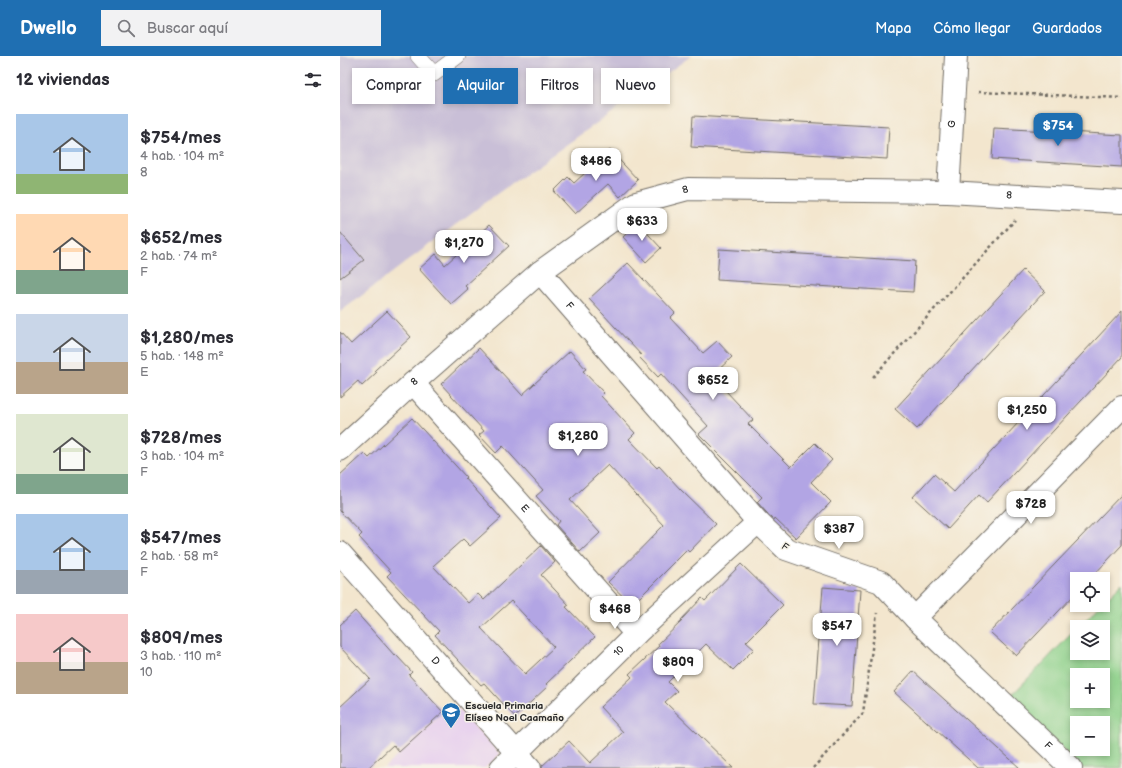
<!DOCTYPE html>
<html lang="es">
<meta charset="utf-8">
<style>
:root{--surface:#fff;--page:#f2f2f3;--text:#2b2b33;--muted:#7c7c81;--accent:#1f6fb2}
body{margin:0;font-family:"Balsamiq Sans",sans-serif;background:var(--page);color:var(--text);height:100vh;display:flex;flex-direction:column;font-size:15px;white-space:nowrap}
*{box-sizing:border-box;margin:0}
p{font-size:13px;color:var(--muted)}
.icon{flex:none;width:22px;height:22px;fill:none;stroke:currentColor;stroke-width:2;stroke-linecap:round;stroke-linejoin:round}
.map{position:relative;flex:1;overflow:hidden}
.sheet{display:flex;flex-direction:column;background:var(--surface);width:340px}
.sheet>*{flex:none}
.banner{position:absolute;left:12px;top:12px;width:380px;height:36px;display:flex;gap:8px}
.controls{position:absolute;left:730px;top:516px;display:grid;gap:8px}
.controls a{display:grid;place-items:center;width:40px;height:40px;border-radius:0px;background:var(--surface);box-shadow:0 2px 6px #0003;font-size:20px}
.price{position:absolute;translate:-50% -34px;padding:0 9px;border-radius:8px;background:#fff;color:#222;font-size:13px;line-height:26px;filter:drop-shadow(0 1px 2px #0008)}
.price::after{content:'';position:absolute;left:50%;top:24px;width:12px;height:9px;margin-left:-6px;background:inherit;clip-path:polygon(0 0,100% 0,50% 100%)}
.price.active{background:var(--accent);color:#fff}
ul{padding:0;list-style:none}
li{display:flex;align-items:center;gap:12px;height:100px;padding:0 16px}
li span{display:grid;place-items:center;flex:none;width:112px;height:80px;border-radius:0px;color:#555}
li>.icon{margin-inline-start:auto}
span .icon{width:48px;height:48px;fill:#fffc;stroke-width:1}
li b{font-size:17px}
h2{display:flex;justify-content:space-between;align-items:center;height:48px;padding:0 16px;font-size:17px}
.pill{padding:0 14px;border-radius:0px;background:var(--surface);box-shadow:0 2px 6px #0003;font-size:14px;line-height:36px}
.pill.active{background:var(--accent);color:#fff}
header{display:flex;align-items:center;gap:24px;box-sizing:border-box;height:56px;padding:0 20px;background:var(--accent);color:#fff}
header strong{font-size:19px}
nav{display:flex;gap:22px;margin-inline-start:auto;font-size:14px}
.search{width:280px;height:36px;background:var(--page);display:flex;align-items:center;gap:10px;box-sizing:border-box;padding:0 14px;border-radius:0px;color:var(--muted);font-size:15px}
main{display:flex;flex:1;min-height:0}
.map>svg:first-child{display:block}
.built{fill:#e8d2ee}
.industrial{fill:#c9bfd7}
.green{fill:#8cd089;stroke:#5c7e5a;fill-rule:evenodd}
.building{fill:#b2a5e4;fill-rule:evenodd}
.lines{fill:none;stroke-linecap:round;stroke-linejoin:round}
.service-casing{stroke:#716c64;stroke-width:16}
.minor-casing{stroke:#716c64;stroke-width:24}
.path{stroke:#716c64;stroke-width:2.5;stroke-dasharray:3 3;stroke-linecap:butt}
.service{stroke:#fff;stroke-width:15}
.minor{stroke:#fff;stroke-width:22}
.labels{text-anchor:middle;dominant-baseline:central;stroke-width:3;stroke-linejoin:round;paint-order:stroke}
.street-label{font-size:10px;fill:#2b2b2b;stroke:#f7f3e8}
.poi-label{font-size:10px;font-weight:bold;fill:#2b2b2b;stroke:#f7f3e8;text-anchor:start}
</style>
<header>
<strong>Dwello</strong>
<div class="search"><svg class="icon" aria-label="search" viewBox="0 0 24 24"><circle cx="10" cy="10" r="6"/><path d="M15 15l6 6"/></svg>Buscar aquí</div>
<nav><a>Mapa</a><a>Cómo llegar</a><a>Guardados</a></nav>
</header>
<main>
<section class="sheet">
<h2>12 viviendas<svg class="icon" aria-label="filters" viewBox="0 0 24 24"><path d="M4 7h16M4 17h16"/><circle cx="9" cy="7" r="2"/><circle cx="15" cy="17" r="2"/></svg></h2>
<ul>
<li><span style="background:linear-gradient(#a9c7e8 75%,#8fb573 0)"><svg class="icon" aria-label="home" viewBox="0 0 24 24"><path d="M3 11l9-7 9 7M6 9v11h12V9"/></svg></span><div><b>$754/mes</b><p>4 hab. · 104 m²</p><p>8</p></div></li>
<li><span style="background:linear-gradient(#ffd9b3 70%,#7fa58c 0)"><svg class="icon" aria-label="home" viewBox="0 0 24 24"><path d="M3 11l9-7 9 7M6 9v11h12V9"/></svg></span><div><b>$652/mes</b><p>2 hab. · 74 m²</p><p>F</p></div></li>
<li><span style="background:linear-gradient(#c9d6e8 60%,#b9a48a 0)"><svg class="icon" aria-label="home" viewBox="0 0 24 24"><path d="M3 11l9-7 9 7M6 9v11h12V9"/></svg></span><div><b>$1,280/mes</b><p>5 hab. · 148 m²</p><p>E</p></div></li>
<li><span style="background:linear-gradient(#dfe7d0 75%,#7fa58c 0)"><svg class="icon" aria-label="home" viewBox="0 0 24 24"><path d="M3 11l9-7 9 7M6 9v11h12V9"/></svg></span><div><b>$728/mes</b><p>3 hab. · 104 m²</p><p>F</p></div></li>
<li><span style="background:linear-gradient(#a9c7e8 70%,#9aa5b1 0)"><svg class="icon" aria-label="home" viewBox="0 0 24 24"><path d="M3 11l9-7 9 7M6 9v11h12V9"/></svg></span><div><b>$547/mes</b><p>2 hab. · 58 m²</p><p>F</p></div></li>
<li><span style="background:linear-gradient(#f6c9c9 60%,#b9a48a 0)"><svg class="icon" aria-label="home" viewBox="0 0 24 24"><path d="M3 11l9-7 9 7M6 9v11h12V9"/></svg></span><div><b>$809/mes</b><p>3 hab. · 110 m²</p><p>10</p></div></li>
</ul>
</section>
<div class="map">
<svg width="782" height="712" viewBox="0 0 782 712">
<rect width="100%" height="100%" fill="#f7f3e8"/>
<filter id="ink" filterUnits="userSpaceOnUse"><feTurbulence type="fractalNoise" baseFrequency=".025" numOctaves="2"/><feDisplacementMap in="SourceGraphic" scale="8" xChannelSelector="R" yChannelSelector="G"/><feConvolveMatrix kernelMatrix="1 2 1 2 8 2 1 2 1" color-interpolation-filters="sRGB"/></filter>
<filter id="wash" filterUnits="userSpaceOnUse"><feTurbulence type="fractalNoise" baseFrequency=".012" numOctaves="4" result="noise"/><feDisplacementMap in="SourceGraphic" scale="16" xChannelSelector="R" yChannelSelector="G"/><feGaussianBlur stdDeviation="0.9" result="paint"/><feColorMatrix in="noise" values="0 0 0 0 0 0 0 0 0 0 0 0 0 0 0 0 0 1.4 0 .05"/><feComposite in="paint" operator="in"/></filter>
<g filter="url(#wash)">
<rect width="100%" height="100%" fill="#f3e6ce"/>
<path class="built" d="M113 648 160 698 145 712H44Z"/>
<path class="industrial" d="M0 0H351L147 145 0 256Z"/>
<path class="green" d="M782 527V712H742L669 642 737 572V597H763V571H738L760 549H763V546ZM737 619H763V645H737ZM737 667H763V693H737Z"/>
<g id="blocks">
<path class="building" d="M353 60 549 71 547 103 351 91Z
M654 72 782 79V111L652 103Z
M270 94 298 124 280 141 268 128 235 158 214 135 228 121 234 127Z
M298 167 321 192 306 206 283 181Z
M149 169 169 190 125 230 128 233 111 248 79 213 96 198 105 209Z
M0 176 24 204 0 222Z
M379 193 575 205 573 236 377 224Z
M288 207 335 257 330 262 363 297 377 285 392 301 372 320 413 364 408 368 451 411 475 387 492 404 471 426 491 446 456 482 435 462 434 464 426 456 417 446 422 441 359 378 368 370 321 318 318 321 300 302 302 300 249 243Z
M683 214 705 235 577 373 555 353Z
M47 255 71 281 35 314 37 316 22 330 18 325 0 341V276L11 288Z
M782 255V301L647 446 639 439 608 473 573 441 594 418 614 436Z
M139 292 182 339 230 295 246 313 243 315 264 337 261 340 295 377 289 383 317 412 319 410 341 434 376 468 349 496 347 494 292 549 268 526 324 469 268 409 230 444 260 477 240 496 216 469 219 465 196 440 203 434 163 390 156 397 139 379 144 375 101 328Z
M72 362 126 421 125 422 161 462 130 490 123 483 93 510 128 547 138 538 144 544 201 490 215 506 201 519 229 549 226 551 255 581 206 628 208 630 175 661 144 627 141 629 95 579 99 575 47 520 51 516 19 481 22 478 0 455V419L24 397 29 402ZM171 545 214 591 185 618 141 572Z
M782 438V489L750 523H737V536L676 600 650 576Z
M401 508 443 549 406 586 414 593 393 614 366 588 328 626 337 635 325 646 393 712H202V710L229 685 250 707 283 676 260 651 292 621 289 618 319 590 318 588 342 565 341 564 362 542 365 545Z
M483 531 520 534 512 650 474 648Z
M15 555 55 600 56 599 72 616 69 619 103 656 59 696 53 689 28 712H0V651L30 623 0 591V569Z
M573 615 680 712H638L554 636Z"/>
</g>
</g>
<g filter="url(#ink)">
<use href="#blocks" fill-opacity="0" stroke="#716c64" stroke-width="1"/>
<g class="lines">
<g class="service-casing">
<path id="service" d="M78 0 94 18 118 0"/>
</g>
<g class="minor-casing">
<g id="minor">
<path id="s1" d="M608 136 616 0"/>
<path id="s2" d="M200 216 418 466 446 493 541 526 575 562 731 712"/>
<path id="s3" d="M73 327 296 578"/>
<path id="s4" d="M0 394 73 327 200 216 296 147 348 133 608 136 782 146"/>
<path id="s5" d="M0 497 190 712"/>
<path d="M575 562 782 351"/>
<path id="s6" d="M161 712 296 578 418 466"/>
</g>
</g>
<path class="path" d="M638 36 782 42
M533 321 675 164
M473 712 523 657 537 557"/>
<use href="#service" class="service"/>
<use href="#minor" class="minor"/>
</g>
</g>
<defs>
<g id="school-pin" transform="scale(1)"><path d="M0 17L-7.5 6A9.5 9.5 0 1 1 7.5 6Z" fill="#1f6fb2" stroke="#f7f3e8"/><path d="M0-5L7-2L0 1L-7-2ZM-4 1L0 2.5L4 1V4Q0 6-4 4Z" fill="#fff"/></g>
</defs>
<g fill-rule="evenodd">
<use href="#school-pin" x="111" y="656"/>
</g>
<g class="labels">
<g class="street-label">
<text stroke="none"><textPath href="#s1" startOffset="68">G</textPath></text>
<text stroke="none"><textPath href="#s4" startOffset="437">8</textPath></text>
<text stroke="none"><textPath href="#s4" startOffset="761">8</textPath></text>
<text stroke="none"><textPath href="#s2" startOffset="45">F</textPath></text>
<text stroke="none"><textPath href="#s4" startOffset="101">8</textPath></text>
<text stroke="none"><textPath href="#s3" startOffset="168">E</textPath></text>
<text transform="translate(445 491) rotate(35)">F</text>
<text stroke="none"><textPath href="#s6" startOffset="166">10</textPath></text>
<text stroke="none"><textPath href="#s5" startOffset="144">D</textPath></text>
<text stroke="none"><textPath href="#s2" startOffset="705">F</textPath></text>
</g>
<g class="poi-label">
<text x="125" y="650">Escuela Primaria<tspan x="125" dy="12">Elíseo Noel Caamaño</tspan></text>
</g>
</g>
</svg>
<div class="controls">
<a><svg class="icon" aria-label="locate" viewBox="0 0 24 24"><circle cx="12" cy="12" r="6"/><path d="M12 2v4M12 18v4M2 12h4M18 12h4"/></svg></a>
<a><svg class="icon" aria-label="layers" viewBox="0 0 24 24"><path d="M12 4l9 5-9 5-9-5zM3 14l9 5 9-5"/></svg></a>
<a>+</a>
<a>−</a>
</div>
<b class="price active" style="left:718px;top:91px">$754</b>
<b class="price" style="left:256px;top:126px">$486</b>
<b class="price" style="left:302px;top:186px">$633</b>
<b class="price" style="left:124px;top:208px">$1,270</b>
<b class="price" style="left:373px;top:345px">$652</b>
<b class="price" style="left:687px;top:375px">$1,250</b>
<b class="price" style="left:238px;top:401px">$1,280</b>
<b class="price" style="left:691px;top:469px">$728</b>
<b class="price" style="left:499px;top:494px">$387</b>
<b class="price" style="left:275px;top:574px">$468</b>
<b class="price" style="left:497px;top:591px">$547</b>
<b class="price" style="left:338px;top:627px">$809</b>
<div class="banner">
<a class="pill">Comprar</a>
<a class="pill active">Alquilar</a>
<a class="pill">Filtros</a>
<a class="pill">Nuevo</a>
</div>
</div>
</main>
